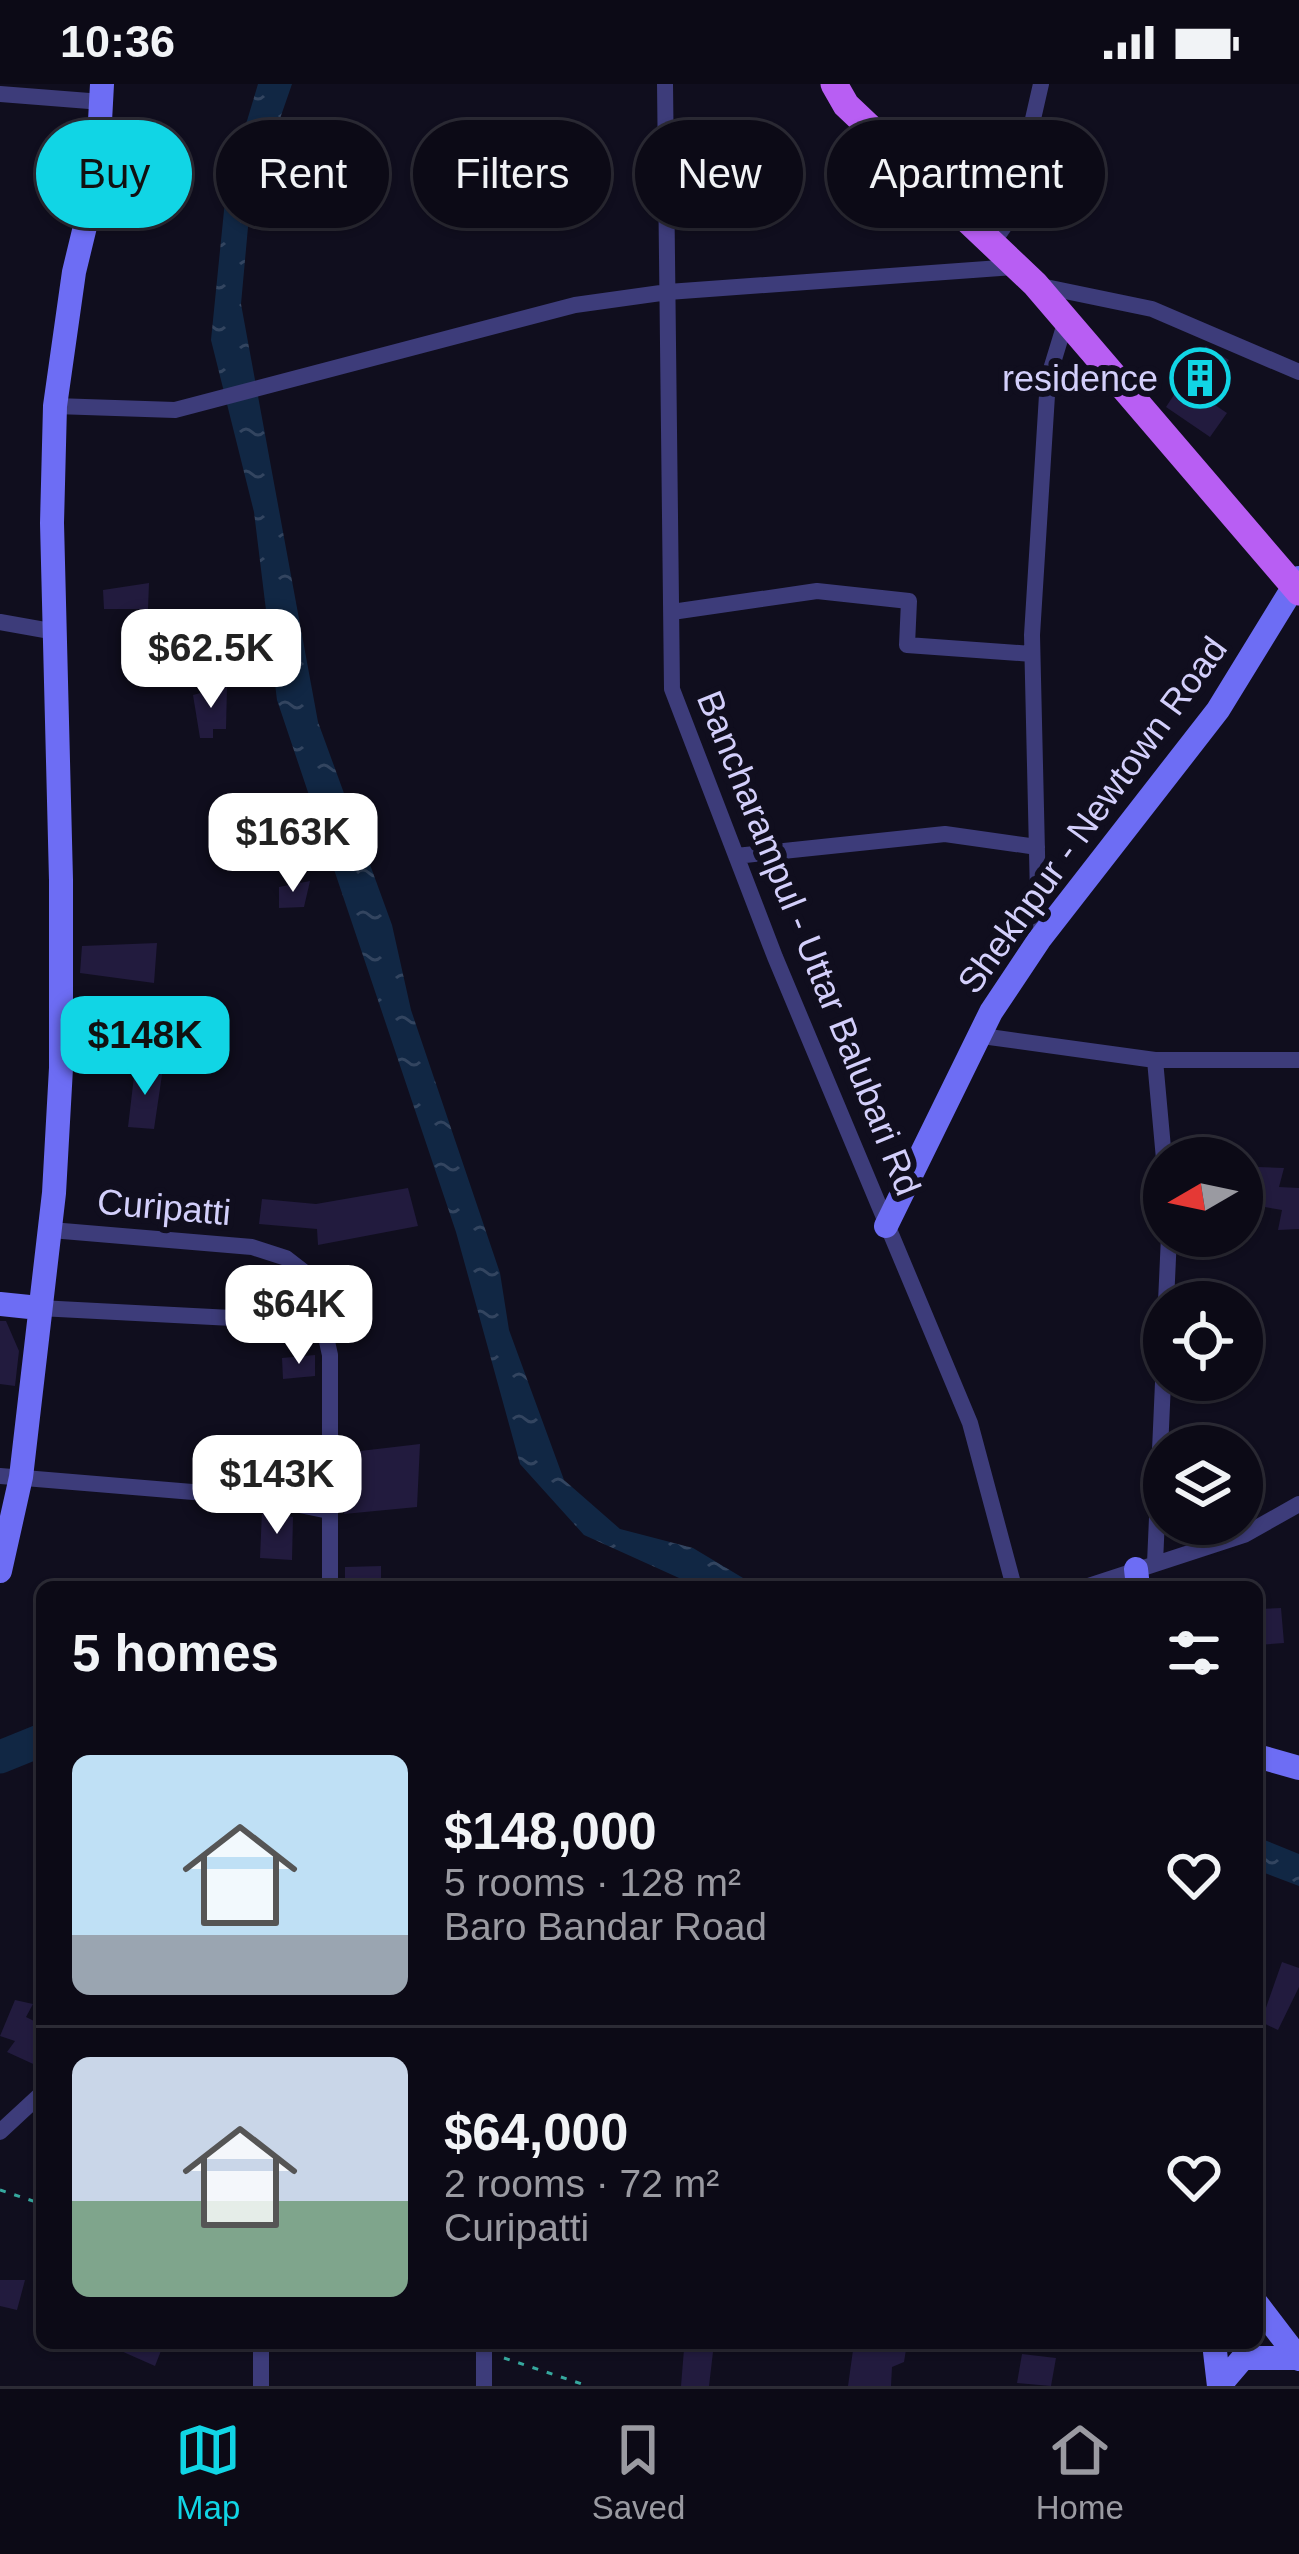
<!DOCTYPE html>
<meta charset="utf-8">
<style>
:root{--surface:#0c0a16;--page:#15131f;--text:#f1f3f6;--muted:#9a9aa1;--line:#2c2b35;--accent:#11d5e5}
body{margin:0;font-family:Arial,sans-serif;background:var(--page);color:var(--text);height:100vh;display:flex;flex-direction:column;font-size:45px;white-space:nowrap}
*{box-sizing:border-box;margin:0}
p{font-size:39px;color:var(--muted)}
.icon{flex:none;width:66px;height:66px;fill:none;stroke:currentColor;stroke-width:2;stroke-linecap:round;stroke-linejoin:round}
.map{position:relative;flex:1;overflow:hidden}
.drawer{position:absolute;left:36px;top:1497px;width:1227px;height:768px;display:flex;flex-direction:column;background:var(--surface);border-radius:18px;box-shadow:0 3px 9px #0004,0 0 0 3px var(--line)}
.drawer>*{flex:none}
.banner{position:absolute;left:36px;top:36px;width:1227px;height:108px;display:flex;gap:24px}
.needle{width:78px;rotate:261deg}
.fabs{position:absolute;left:1143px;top:1053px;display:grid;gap:24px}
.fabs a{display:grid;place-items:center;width:120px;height:120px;border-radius:50%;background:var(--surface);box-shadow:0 3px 9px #0004,0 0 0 3px var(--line);font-size:60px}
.price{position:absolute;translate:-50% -102px;padding:0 27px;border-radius:24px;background:#fff;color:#222;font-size:39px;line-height:78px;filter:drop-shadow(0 3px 6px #0008)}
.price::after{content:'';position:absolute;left:50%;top:72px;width:36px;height:27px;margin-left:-18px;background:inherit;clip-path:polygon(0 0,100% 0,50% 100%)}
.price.active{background:var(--accent);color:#111}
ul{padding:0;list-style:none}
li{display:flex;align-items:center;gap:36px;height:300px;padding:0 36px}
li+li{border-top:3px solid var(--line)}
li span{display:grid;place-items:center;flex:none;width:336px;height:240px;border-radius:18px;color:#555}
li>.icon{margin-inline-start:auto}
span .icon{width:144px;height:144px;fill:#fffc;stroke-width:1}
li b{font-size:51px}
h2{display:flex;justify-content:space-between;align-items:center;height:144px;padding:0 36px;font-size:51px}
.tag{padding:0 42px;border-radius:54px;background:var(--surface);box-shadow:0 3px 9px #0004,0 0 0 3px var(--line);font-size:42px;line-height:108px}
.tag.active{background:var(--accent);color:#111}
.status{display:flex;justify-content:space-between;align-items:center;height:84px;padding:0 60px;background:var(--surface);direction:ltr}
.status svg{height:33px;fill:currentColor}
.dock{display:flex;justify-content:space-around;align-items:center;height:168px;border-top:3px solid var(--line);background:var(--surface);font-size:33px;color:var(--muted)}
.dock a{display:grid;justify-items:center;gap:6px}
.dock .active{color:var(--accent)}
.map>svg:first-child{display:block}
.water{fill:url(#water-ripples)}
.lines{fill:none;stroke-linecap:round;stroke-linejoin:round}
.river{stroke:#112744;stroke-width:33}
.building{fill:#221b3e}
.path{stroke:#36a89e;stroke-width:3;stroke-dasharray:6 9;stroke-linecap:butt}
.street{stroke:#3d3c7a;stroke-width:16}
.secondary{stroke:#6d6df4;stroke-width:24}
.primary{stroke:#b85ef3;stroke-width:27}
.labels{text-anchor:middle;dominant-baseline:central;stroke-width:12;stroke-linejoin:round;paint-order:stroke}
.poi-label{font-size:36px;fill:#d3cffb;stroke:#100e1e;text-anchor:end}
.street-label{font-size:36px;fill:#d3cffb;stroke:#100e1e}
</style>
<div class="status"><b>10:36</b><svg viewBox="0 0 49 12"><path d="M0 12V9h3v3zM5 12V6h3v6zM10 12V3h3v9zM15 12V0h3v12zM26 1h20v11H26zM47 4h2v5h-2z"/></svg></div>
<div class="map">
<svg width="1299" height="2302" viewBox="0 0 1299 2302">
<defs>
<pattern id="water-ripples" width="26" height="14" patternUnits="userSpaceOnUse" patternTransform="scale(3)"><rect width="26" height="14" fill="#112744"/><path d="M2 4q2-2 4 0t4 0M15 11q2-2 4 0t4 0" fill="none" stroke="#334560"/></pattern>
</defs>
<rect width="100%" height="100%" fill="#100e1e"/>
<path class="water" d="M258 0H292L250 121 241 220 318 638 392 841 411 926 500 1189 509 1246 564 1396 620 1445 693 1464 758 1503H699L584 1451 520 1380 456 1148 277 616 254 428 211 256 226 107Z
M1257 1753 1299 1770V1802L1257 1786Z"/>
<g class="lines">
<path class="river" d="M0 1673 42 1656"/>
</g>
<path class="building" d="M1206 262 1229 276 1203 313 1227 329 1210 353 1166 323Z
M149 499 148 525H104L103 506Z
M227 602 226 645H213V654H200L193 611Z
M310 797 304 823 279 824V803Z
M157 859 154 899 80 889 82 862Z
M135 984H163L154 1045 128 1043Z
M1258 1083 1284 1084 1279 1103 1299 1104V1145L1278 1146 1282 1126 1253 1121Z
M408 1104 418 1142 318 1161 317 1145 259 1140 262 1115 316 1120Z
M0 1237H6L19 1267 15 1302 0 1300Z
M315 1271V1292L283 1295 282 1274Z
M420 1360 417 1423 344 1430 343 1369Z
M234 1372H267L269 1396H234Z
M262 1427 293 1433 292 1476 260 1474Z
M381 1482V1503H345V1483Z
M1281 1524 1284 1559 1257 1561V1525Z
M1282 1878 1299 1884V1903L1278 1946 1261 1938Z
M15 1916 33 1920 26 1933 42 1941V1984L7 1968 15 1957 0 1952Z
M0 2196H25L17 2226 0 2222Z
M103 2259H164L155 2282Z
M854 2259H907L904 2278 892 2283 891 2302H848Z
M684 2265 713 2268 709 2302H681Z
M1022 2270 1056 2274 1051 2302 1017 2299Z"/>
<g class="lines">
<path class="path" d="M0 2106 42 2120
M504 2274 588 2302"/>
<path class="street" d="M665 0 672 605 775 873 970 1339 1014 1503
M0 10 102 18
M992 160 1046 81 1033 35 1041 0
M1036 201 1152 225 1299 288
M55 322 175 326 575 221 668 208 1014 183
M672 528 817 507 909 517 907 561 1032 570
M0 538 56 548
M736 772 945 750 1037 763
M1039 855 1032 551 1048 295 1066 236
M982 952 1155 976 1164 1075
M1155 976H1299
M51 1146 252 1163 286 1174 313 1195 330 1271V1503
M1166 1218 1169 1152
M39 1224 327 1239
M0 1392 265 1414 329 1427
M1155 1479 1164 1276
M1085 1503 1244 1451 1299 1420
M0 2048 42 2009
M261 2259V2302
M484 2259V2302"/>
<path class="secondary" d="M886 1142 991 928 1039 856 1218 626 1299 494
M0 1220 39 1224
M1136 1485 1138 1503
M0 1487 21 1393 54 1109 61 984V796L52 439 55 322 74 188 97 93 102 0
M1257 1672 1299 1684
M1257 2220 1299 2275
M1214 2259 1219 2302
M1219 2302 1243 2274H1298"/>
<path class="primary" d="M834 0 846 21 1035 200 1299 508"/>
</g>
<defs>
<g id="building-ring" transform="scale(3)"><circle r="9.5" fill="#100e1e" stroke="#11d5e5" stroke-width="1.5"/><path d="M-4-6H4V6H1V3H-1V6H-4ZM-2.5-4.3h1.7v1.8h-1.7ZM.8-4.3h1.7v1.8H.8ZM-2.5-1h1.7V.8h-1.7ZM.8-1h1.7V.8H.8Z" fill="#11d5e5"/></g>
</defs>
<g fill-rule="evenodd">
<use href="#building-ring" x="1200" y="294"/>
</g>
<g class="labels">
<g class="poi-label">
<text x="1158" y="294">residence</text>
</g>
<g class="street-label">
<text transform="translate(1092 731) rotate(-54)">Shekhpur - Newtown Road</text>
<text transform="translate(809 859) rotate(68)">Bancharampul - Uttar Balubari Rd</text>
<text transform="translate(164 1123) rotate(5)">Curipatti</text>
</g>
</g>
</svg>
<div class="fabs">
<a><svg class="needle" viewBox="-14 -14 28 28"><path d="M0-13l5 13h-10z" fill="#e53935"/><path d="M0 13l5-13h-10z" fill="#9a9aa1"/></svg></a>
<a><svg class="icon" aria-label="locate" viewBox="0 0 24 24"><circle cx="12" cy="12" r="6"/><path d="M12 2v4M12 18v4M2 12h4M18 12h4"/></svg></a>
<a><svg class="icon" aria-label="layers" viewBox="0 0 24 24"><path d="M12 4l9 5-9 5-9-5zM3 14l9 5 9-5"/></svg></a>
</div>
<b class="price" style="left:211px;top:627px">$62.5K</b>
<b class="price" style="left:293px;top:811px">$163K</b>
<b class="price active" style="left:145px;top:1014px">$148K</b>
<b class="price" style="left:299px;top:1283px">$64K</b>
<b class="price" style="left:277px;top:1453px">$143K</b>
<div class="banner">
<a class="tag active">Buy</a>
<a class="tag">Rent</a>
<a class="tag">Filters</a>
<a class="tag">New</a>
<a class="tag">Apartment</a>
</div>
<section class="drawer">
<h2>5 homes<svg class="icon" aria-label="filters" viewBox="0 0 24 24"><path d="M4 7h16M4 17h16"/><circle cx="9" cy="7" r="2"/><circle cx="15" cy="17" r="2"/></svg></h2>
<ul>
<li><span style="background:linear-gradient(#bfe0f5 75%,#9aa5b1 0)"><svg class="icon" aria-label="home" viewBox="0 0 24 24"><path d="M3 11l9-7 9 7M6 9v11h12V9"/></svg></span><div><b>$148,000</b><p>5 rooms · 128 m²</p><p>Baro Bandar Road</p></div><svg class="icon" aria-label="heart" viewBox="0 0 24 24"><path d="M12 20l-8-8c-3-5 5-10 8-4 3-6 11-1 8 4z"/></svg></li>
<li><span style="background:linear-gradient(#c9d6e8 60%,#7fa58c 0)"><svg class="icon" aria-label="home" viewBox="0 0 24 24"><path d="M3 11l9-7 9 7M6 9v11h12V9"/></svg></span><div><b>$64,000</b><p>2 rooms · 72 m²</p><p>Curipatti</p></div><svg class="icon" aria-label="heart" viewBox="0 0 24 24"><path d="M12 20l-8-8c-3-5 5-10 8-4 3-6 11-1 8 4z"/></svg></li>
</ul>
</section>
</div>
<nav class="dock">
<a class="active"><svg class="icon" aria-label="map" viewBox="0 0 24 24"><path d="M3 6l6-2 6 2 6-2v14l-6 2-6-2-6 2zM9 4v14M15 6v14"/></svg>Map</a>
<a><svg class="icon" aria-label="saved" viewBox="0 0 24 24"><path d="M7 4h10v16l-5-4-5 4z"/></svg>Saved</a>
<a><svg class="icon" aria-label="home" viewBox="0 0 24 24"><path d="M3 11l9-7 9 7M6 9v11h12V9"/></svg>Home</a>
</nav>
